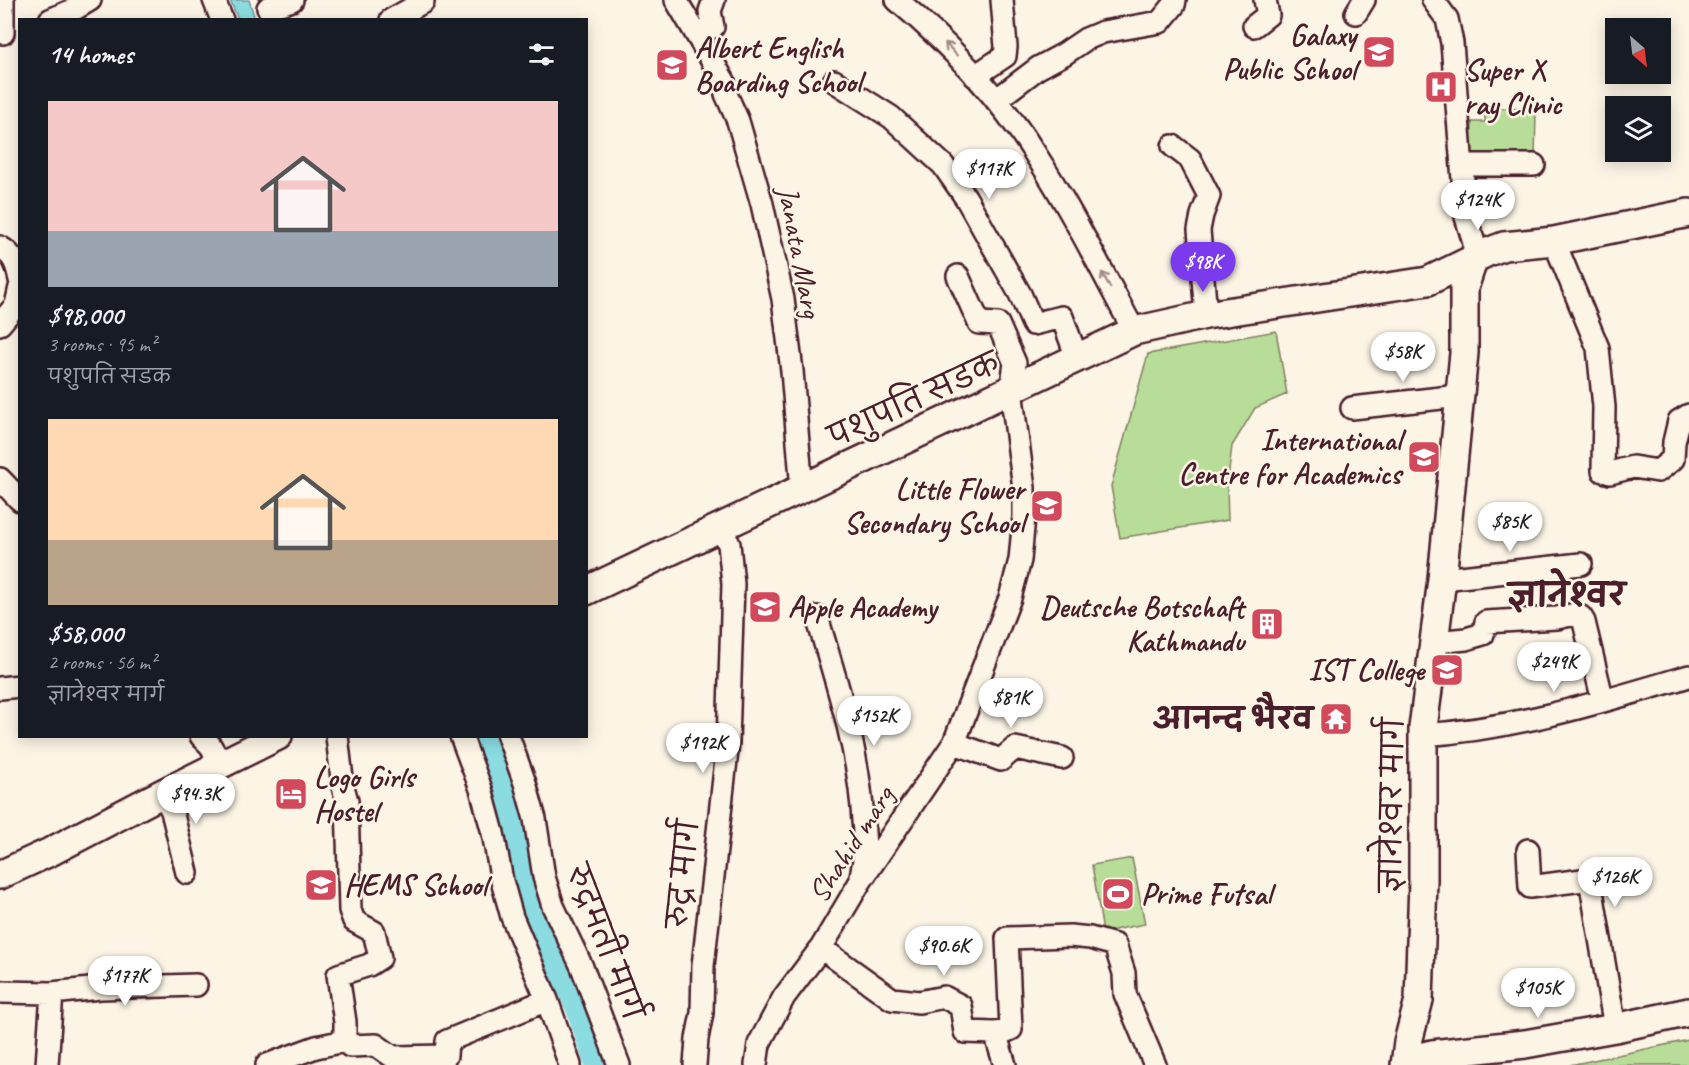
<!DOCTYPE html>
<meta charset="utf-8">
<style>
:root{--surface:#171b24;--page:#20242c;--text:#f1f3f6;--muted:#9ea1a6;--accent:#7c3aed}
body{margin:0;font-family:Caveat,"Playpen Sans Deva",sans-serif;background:var(--page);color:var(--text);height:100vh;display:flex;flex-direction:column;font-size:22px;white-space:nowrap}
*{box-sizing:border-box;margin:0}
p{font-size:20px;color:var(--muted)}
.icon{flex:none;width:33px;height:33px;fill:none;stroke:currentColor;stroke-width:2;stroke-linecap:round;stroke-linejoin:round}
.map{position:relative;flex:1;overflow:hidden}
.drawer{position:absolute;left:18px;top:18px;width:570px;height:720px;display:flex;flex-direction:column;background:var(--surface);border-radius:0px;box-shadow:0 3px 15px #0003}
.drawer>*{flex:none}
.needle{width:39px;rotate:152deg}
.buttons{position:absolute;left:1605px;top:18px;display:grid;gap:12px}
.buttons a{display:grid;place-items:center;width:66px;height:66px;border-radius:0px;background:var(--surface);box-shadow:0 3px 15px #0003;font-size:30px}
.price{position:absolute;translate:-50% -51px;padding:0 14px;border-radius:21px;background:#fff;color:#222;font-size:20px;line-height:39px;filter:drop-shadow(0 2px 3px #0008)}
.price::after{content:'';position:absolute;left:50%;top:36px;width:18px;height:14px;margin-left:-9px;background:inherit;clip-path:polygon(0 0,100% 0,50% 100%)}
.price.selected{background:var(--accent);color:#fff}
ul{padding:0;list-style:none}
li{display:grid;align-content:center;gap:12px;height:318px;padding:0 30px}
li span{display:grid;place-items:center;height:186px;border-radius:0px;color:#555}
li>.icon{margin-inline-start:auto}
span .icon{width:108px;height:108px;fill:#fffc;stroke-width:1}
li b{font-size:26px}
h2{display:flex;justify-content:space-between;align-items:center;height:72px;padding:0 30px;font-size:26px}
.map>svg:first-child{display:block}
.green{fill:#b8dd98;stroke:#817e62;stroke-width:1.5}
.water{fill:#8adce1;stroke:#709098;stroke-width:1.5}
.lines{fill:none;stroke-linecap:round;stroke-linejoin:round}
.river{stroke:#8adce1;stroke-width:26}
.minor-casing{stroke:#4a1f2b;stroke-width:26}
.major-casing{stroke:#4a1f2b;stroke-width:32}
.minor{stroke:#fcf5e5;stroke-width:21}
.major{stroke:#fcf5e5;stroke-width:27}
.oneway{stroke:#a38a88}
.labels{text-anchor:middle;dominant-baseline:central;stroke-width:5;stroke-linejoin:round;paint-order:stroke}
.poi-label{font-size:30px;font-weight:bold;fill:#4a1f2b;stroke:#fcf5e5;text-anchor:end}
.street-label{font-size:30px;fill:#4a1f2b;stroke:#fcf5e5}
.neighbourhood-label{font-size:32px;font-weight:bold;fill:#4a1f2b;stroke:#fcf5e5}
</style>
<div class="map">
<svg width="1689" height="1065" viewBox="0 0 1689 1065">
<rect width="100%" height="100%" fill="#fcf5e5"/>
<filter id="ink" filterUnits="userSpaceOnUse"><feTurbulence type="fractalNoise" baseFrequency=".0167" numOctaves="2"/><feDisplacementMap in="SourceGraphic" scale="12" xChannelSelector="R" yChannelSelector="G"/><feConvolveMatrix kernelMatrix="1 2 1 2 8 2 1 2 1" color-interpolation-filters="sRGB"/></filter>
<g filter="url(#ink)">
<path class="green" d="M1485 108 1536 109 1535 161 1471 160 1472 122H1485Z
M1276 331 1287 394 1255 408 1232 446 1227 487 1228 520 1120 538 1111 486 1148 354Z
M1132 858 1145 924 1103 932 1092 865Z
M1689 1040V1065H1570Z"/>
<path class="water" d="M230 0H249L255 19H238Z"/>
<g class="lines">
<path class="river" d="M482 736 507 801 525 875 543 929 579 1008 598 1065"/>
<g class="minor-casing">
<path id="minor" d="M3 0V33
M214 0 222 20
M676 0 724 81 726 94 738 121 762 204 783 299 792 371 802 490
M897 0C949 44 997 94 1034 152 1071 209 1102 271 1134 331
M1433 0 1447 19 1452 43 1466 217 1474 243 1473 261
M268 8 292 0
M1356 13 1364 0
M50 20 73 10 90 0
M391 20 423 2 421 0
M1254 26 1268 15 1265 0
M699 38 703 31 713 27 710 11 714 0
M975 76 1005 56 1006 47 1002 0
M834 81 891 117 943 165 966 198 1020 294 1033 324 1062 317 1077 358
M996 100 1038 68 1064 54 1086 39 1103 32 1160 22 1174 5 1175 0
M1173 146 1190 159 1209 196 1202 215 1199 230 1206 315
M1462 165H1534
M1554 241 1598 348 1604 407 1603 471 1610 473 1633 467 1658 471 1673 459 1674 442 1679 421 1689 415
M0 247C14 255 17 265 20 280
M0 324 16 305 20 287
M1352 408 1459 396
M0 479 20 500
M1442 579 1581 564
M817 617C837 684 859 750 863 821 865 840 866 857 861 876
M1435 642 1466 639 1483 634 1486 622 1557 618 1575 614 1581 617 1584 622 1603 701
M0 688 20 686
M1423 735C1514 729 1602 702 1689 676
M201 736 210 745 221 764
M337 736 343 787 347 801 350 910 354 921 374 932 380 958 369 965 338 975 345 1022V1041L350 1046 376 1045 393 1057 446 1056 447 1041 547 1000
M461 736 481 789 493 833 502 881 512 917 547 1000 570 1065
M508 736 525 783 535 819 544 877 553 906 582 967 619 1065
M954 743 1001 760 1015 748 1062 758
M163 793 172 811 187 873
M1528 850 1530 887 1590 879 1615 1028
M821 948 892 999 919 1002 944 997 961 1006 965 1032 995 1033 1005 1065
M0 992 52 993 47 1065
M52 993 100 988 196 985
M995 1033 1004 1032 1011 1029 1007 938 1070 936 1090 938 1115 945 1124 973 1125 994 1155 1065
M267 1065 316 1047 345 1041
M695 1065 697 1039 702 1013 703 966 728 742 733 584 729 544 720 528
M756 1065 759 1044 784 997 821 948 860 882 954 743 1010 598 1020 560 1024 517V488L1011 390 1015 363 998 324 979 323 958 276"/>
</g>
<g class="major-casing">
<path id="major" d="M586 591 1134 331 1206 315 1428 281 1488 252 1504 246 1554 241 1689 213
M0 875 50 852 163 793 278 736
M1405 1065 1408 1042 1419 1000 1423 881V728L1442 579 1464 353V288L1473 261
M1415 1065 1424 1056 1432 1054 1525 1044 1615 1028 1689 1012"/>
</g>
<use href="#minor" class="minor"/>
<use href="#major" class="major"/>
</g>
<defs><path id="oneway-shaft" d="M-6 0H5M1.5-3L5.5 0L1.5 3" fill="none" stroke-width="1.6" stroke-linecap="round" stroke-linejoin="round" transform="scale(1.5)"/></defs>
<g class="oneway">
<use href="#oneway-shaft" transform="translate(951 49) rotate(-133)"/>
<use href="#oneway-shaft" transform="translate(1106 280) rotate(-119)"/>
</g>
</g>
<defs>
<g id="school-square" transform="scale(1.725)"><rect x="-9" y="-9" width="18" height="18" rx="4" fill="#d1495b" stroke="#fcf5e5"/><path d="M0-5L7-2L0 1L-7-2ZM-4 1L0 2.5L4 1V4Q0 6-4 4Z" fill="#fff"/></g>
<g id="hospital-square" transform="scale(1.725)"><rect x="-9" y="-9" width="18" height="18" rx="4" fill="#d1495b" stroke="#fcf5e5"/><path d="M-5-5h3v3.5h4V-5h3V5h-3V1.5h-4V5h-3Z" fill="#fff"/></g>
<g id="university-square" transform="scale(1.725)"><rect x="-9" y="-9" width="18" height="18" rx="4" fill="#d1495b" stroke="#fcf5e5"/><path d="M0-5L7-2L0 1L-7-2ZM-4 1L0 2.5L4 1V4Q0 6-4 4Z" fill="#fff"/></g>
<g id="building-square" transform="scale(1.725)"><rect x="-9" y="-9" width="18" height="18" rx="4" fill="#d1495b" stroke="#fcf5e5"/><path d="M-4-6H4V6H1V3H-1V6H-4ZM-2.5-4.3h1.7v1.8h-1.7ZM.8-4.3h1.7v1.8H.8ZM-2.5-1h1.7V.8h-1.7ZM.8-1h1.7V.8H.8Z" fill="#fff"/></g>
<g id="temple-square" transform="scale(1.725)"><rect x="-9" y="-9" width="18" height="18" rx="4" fill="#d1495b" stroke="#fcf5e5"/><path d="M0-6L5-2H3V0L6.5 2.5H4V6H1.5V3h-3V6H-4V2.5H-6.5L-3 0V-2H-5Z" fill="#fff"/></g>
<g id="hotel-square" transform="scale(1.725)"><rect x="-9" y="-9" width="18" height="18" rx="4" fill="#d1495b" stroke="#fcf5e5"/><path d="M-6-4.5h1.5V1H6V5H4.5V3h-9V5H-6ZM-4 0a1.8 1.8 0 1 1 3.6 0ZM.5 0V-2.5h3Q6-2.5 6 0Z" fill="#fff"/></g>
<g id="stadium-square" transform="scale(1.725)"><rect x="-9" y="-9" width="18" height="18" rx="4" fill="#d1495b" stroke="#fcf5e5"/><path d="M0-5a6.5 5 0 1 0 0 10a6.5 5 0 1 0 0-10ZM-3.5-1.8h7v3.6h-7Z" fill="#fff"/></g>
</defs>
<g fill-rule="evenodd">
<use href="#school-square" x="1379" y="52"/>
<use href="#school-square" x="672" y="65"/>
<use href="#hospital-square" x="1441" y="87"/>
<use href="#university-square" x="1424" y="457"/>
<use href="#school-square" x="1047" y="506"/>
<use href="#school-square" x="765" y="607"/>
<use href="#building-square" x="1267" y="624"/>
<use href="#university-square" x="1447" y="670"/>
<use href="#temple-square" x="1336" y="719"/>
<use href="#hotel-square" x="291" y="794"/>
<use href="#school-square" x="321" y="885"/>
<use href="#stadium-square" x="1118" y="894"/>
</g>
<g class="labels">
<g class="poi-label">
<text x="1356" y="35">Galaxy<tspan x="1356" dy="34">Public School</tspan></text>
<text x="695" y="48" text-anchor="start">Albert English<tspan x="695" dy="34">Boarding School</tspan></text>
<text x="1464" y="70" text-anchor="start">Super X<tspan x="1464" dy="34">ray Clinic</tspan></text>
<text x="1401" y="440">International<tspan x="1401" dy="34">Centre for Academics</tspan></text>
<text x="1024" y="489">Little Flower<tspan x="1024" dy="34">Secondary School</tspan></text>
<text x="788" y="607" text-anchor="start">Apple Academy</text>
<text x="1244" y="607">Deutsche Botschaft<tspan x="1244" dy="34">Kathmandu</tspan></text>
<text x="1424" y="670">IST College</text>
<text x="1313" y="719">आनन्द भैरव</text>
<text x="314" y="777" text-anchor="start">Logo Girls<tspan x="314" dy="34">Hostel</tspan></text>
<text x="344" y="885" text-anchor="start">HEMS School</text>
<text x="1141" y="894" text-anchor="start">Prime Futsal</text>
</g>
<g class="street-label">
<text transform="translate(800 252) rotate(79)">Janata Marg</text>
<text transform="translate(914 400) rotate(-25)">पशुपति सडक</text>
<text transform="translate(1392 805) rotate(-89)">ज्ञानेश्वर मार्ग</text>
<text transform="translate(851 844) rotate(-57)">Shahid marg</text>
<text transform="translate(683 874) rotate(-84)">रुद्र मार्ग</text>
<text transform="translate(605 942) rotate(69)">रुद्रमती मार्ग</text>
</g>
<g class="neighbourhood-label">
<text x="1567" y="595">ज्ञानेश्वर</text>
</g>
</g>
</svg>
<div class="buttons">
<a><svg class="needle" viewBox="-14 -14 28 28"><path d="M0-13l5 13h-10z" fill="#e53935"/><path d="M0 13l5-13h-10z" fill="#9ea1a6"/></svg></a>
<a><svg class="icon" aria-label="layers" viewBox="0 0 24 24"><path d="M12 4l9 5-9 5-9-5zM3 14l9 5 9-5"/></svg></a>
</div>
<b class="price" style="left:989px;top:200px">$117K</b>
<b class="price" style="left:1478px;top:231px">$124K</b>
<b class="price selected" style="left:1203px;top:293px">$98K</b>
<b class="price" style="left:1403px;top:383px">$58K</b>
<b class="price" style="left:1510px;top:553px">$85K</b>
<b class="price" style="left:1554px;top:693px">$249K</b>
<b class="price" style="left:1011px;top:729px">$81K</b>
<b class="price" style="left:874px;top:747px">$152K</b>
<b class="price" style="left:703px;top:774px">$192K</b>
<b class="price" style="left:196px;top:825px">$94.3K</b>
<b class="price" style="left:1615px;top:908px">$126K</b>
<b class="price" style="left:944px;top:977px">$90.6K</b>
<b class="price" style="left:125px;top:1007px">$177K</b>
<b class="price" style="left:1538px;top:1019px">$105K</b>
<section class="drawer">
<h2>14 homes<svg class="icon" aria-label="filters" viewBox="0 0 24 24"><path d="M4 7h16M4 17h16"/><circle cx="9" cy="7" r="2"/><circle cx="15" cy="17" r="2"/></svg></h2>
<ul>
<li><span style="background:linear-gradient(#f6c9c9 70%,#9aa5b1 0)"><svg class="icon" aria-label="home" viewBox="0 0 24 24"><path d="M3 11l9-7 9 7M6 9v11h12V9"/></svg></span><div><b>$98,000</b><p>3 rooms · 95 m²</p><p>पशुपति सडक</p></div></li>
<li><span style="background:linear-gradient(#ffd9b3 65%,#b9a48a 0)"><svg class="icon" aria-label="home" viewBox="0 0 24 24"><path d="M3 11l9-7 9 7M6 9v11h12V9"/></svg></span><div><b>$58,000</b><p>2 rooms · 56 m²</p><p>ज्ञानेश्वर मार्ग</p></div></li>
</ul>
</section>
</div>
